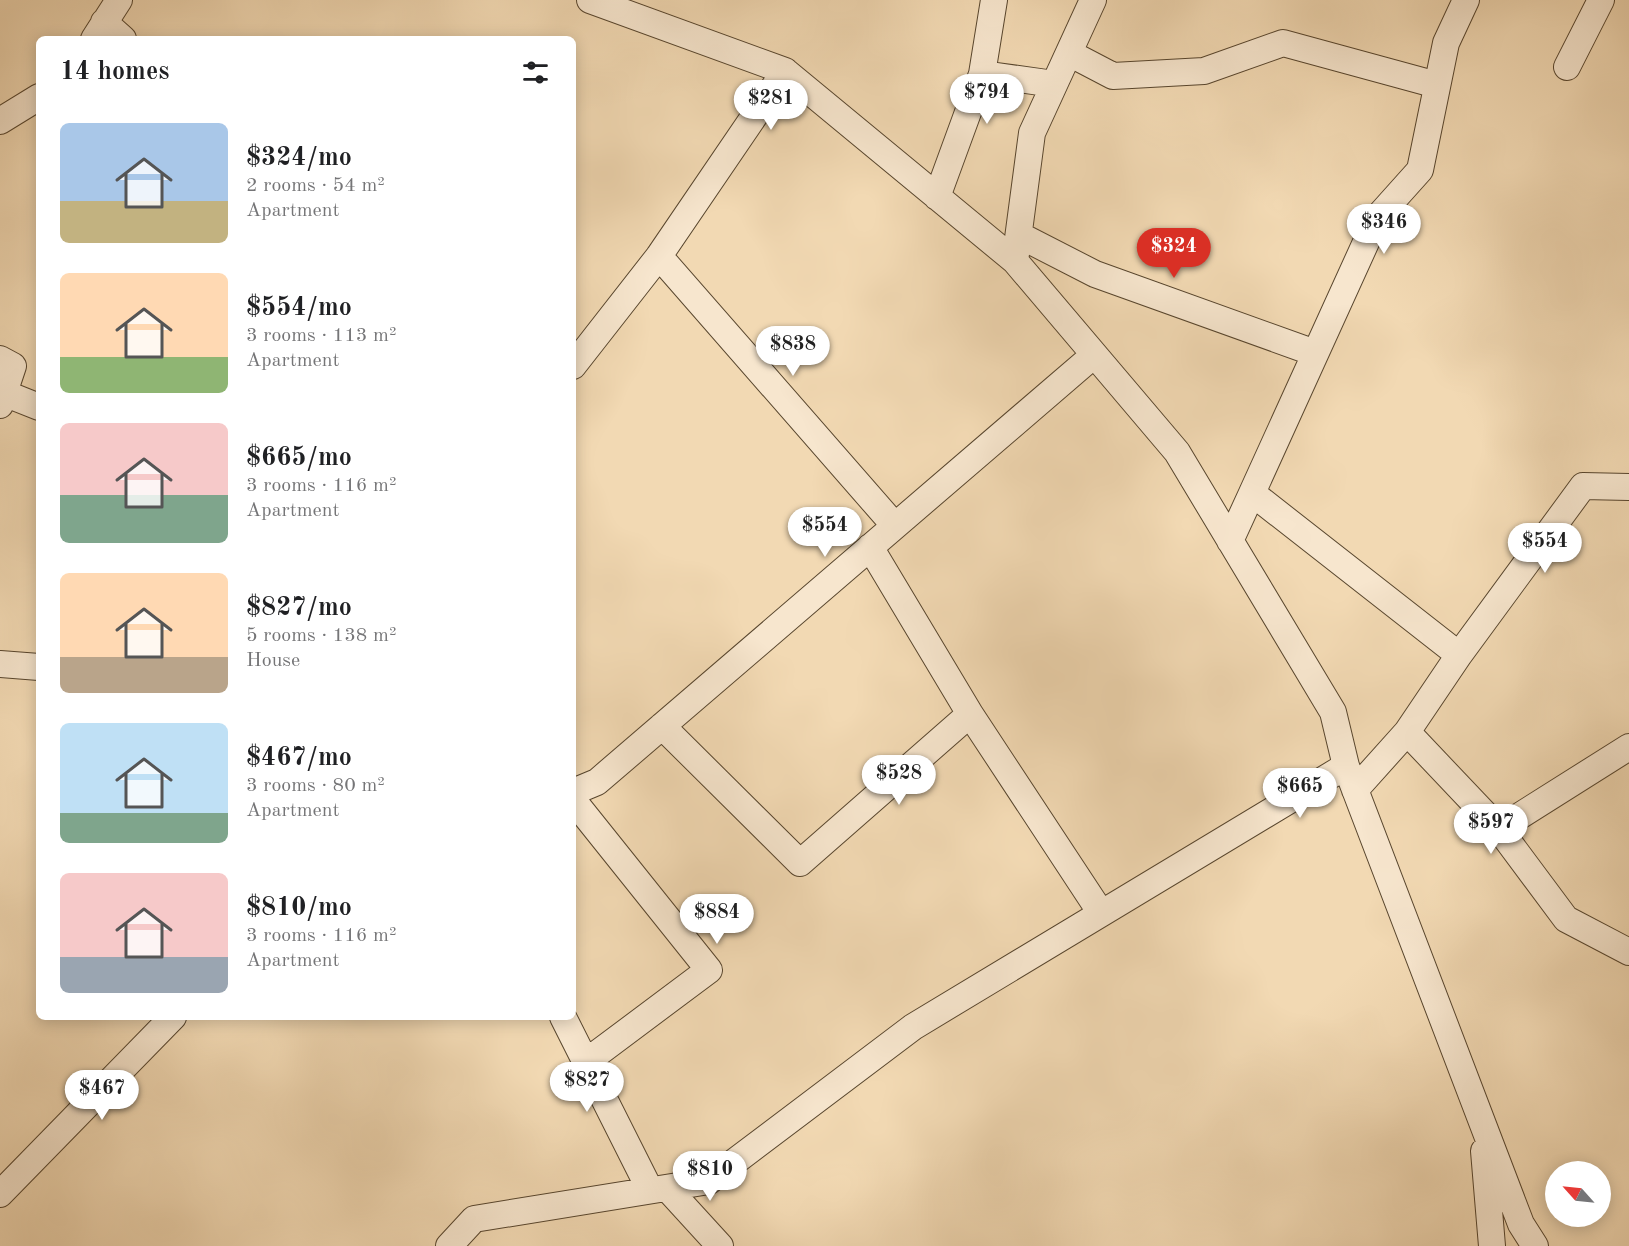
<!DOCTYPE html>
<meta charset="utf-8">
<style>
:root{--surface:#fff;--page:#f2f2f2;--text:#202124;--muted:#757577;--accent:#d93025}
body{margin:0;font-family:"Old Standard TT",serif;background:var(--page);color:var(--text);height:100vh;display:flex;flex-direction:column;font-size:22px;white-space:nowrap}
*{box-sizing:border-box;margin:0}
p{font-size:20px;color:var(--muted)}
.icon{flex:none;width:33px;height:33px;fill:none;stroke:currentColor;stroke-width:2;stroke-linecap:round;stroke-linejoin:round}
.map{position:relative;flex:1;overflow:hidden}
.drawer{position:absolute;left:36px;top:36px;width:540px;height:984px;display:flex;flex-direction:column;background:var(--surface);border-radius:9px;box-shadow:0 3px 15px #0003}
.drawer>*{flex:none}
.needle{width:39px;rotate:297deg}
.tools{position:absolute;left:1545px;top:1161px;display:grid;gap:12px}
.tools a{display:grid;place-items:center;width:66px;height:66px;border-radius:50%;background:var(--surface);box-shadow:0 3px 15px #0003;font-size:30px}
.price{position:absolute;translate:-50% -51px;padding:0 14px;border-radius:21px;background:#fff;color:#222;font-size:20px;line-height:39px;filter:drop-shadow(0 2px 3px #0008)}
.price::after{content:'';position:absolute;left:50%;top:36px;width:18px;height:14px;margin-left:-9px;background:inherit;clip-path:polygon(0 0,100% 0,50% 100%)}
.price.current{background:var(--accent);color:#fff}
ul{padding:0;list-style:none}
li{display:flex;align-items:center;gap:18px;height:150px;padding:0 24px}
li span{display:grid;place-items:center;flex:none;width:168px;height:120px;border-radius:9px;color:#555}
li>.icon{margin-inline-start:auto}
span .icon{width:72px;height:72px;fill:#fffc;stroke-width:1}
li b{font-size:26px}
h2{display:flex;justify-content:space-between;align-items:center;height:72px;padding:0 24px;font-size:26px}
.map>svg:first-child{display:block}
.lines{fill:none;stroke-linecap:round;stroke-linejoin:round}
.minor-casing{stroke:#58462e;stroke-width:28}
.minor{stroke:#f7e6ce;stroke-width:26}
</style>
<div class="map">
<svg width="1629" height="1246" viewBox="0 0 1629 1246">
<rect width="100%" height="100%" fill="#f2d9b3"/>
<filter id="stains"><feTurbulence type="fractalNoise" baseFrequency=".00333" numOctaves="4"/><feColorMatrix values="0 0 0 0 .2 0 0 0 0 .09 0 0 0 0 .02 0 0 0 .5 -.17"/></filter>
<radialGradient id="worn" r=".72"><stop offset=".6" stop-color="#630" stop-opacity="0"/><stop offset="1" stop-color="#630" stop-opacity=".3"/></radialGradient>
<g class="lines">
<g class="minor-casing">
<path id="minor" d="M590 0 785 71
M104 22 123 39
M94 39 119 0
M1069 53 1113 76 1204 71 1283 43 1437 85
M1567 67 1601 0
M982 74 994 0
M0 121 39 97
M937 197 982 74 1054 84
M1019 235 1095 274 1315 353
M659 256 895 526
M0 359 13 366 0 405
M573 366 659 256 785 71 1015 261
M4 393 39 407
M1252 493 1377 218 1420 170 1446 43 1466 0
M1230 541 1252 493 1459 655 1407 732
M1459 655 1583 486 1629 487
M0 664 39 667
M970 714 1101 913
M662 726 800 863 970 714 870 547
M1346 766 1521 1224 1535 1246
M1355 790 1407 732 1499 829 1566 919 1629 952
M573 792 597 782 1094 355
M573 800 709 970 586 1062
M1499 829 1629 747
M563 1017 650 1190
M1484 1151 1492 1246
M667 1188 720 1246
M0 1194 173 1017
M449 1246 474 1219 709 1181 913 1027 1346 766 1333 712 1177 452 1015 261 1032 133 1093 0"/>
</g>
<use href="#minor" class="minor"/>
</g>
<rect width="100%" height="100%" filter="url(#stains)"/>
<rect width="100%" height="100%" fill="url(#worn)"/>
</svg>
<div class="tools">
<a><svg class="needle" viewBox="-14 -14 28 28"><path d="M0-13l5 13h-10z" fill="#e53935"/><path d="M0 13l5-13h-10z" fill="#757577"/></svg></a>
</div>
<b class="price" style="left:987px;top:125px">$794</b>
<b class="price" style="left:771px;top:131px">$281</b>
<b class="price" style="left:1384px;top:255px">$346</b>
<b class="price current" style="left:1174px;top:279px">$324</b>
<b class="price" style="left:793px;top:377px">$838</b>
<b class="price" style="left:825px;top:558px">$554</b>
<b class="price" style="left:1545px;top:574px">$554</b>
<b class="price" style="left:899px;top:806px">$528</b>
<b class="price" style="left:1300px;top:819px">$665</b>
<b class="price" style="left:1491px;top:855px">$597</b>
<b class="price" style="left:717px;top:945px">$884</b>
<b class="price" style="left:587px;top:1113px">$827</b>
<b class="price" style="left:102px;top:1121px">$467</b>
<b class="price" style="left:710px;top:1202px">$810</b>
<section class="drawer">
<h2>14 homes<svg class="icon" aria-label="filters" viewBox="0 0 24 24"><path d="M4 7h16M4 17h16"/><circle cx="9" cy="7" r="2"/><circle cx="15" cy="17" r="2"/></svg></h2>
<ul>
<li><span style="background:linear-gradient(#a9c7e8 65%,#c2b280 0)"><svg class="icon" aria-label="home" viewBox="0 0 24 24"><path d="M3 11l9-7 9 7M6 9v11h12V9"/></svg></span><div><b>$324/mo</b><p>2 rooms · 54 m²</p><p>Apartment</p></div></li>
<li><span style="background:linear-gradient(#ffd9b3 70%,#8fb573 0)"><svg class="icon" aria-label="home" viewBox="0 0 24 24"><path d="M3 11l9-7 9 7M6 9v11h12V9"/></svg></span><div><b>$554/mo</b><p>3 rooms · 113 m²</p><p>Apartment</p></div></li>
<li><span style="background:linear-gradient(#f6c9c9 60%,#7fa58c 0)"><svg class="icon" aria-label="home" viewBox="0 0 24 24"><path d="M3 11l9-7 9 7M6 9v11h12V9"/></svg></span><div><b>$665/mo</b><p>3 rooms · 116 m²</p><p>Apartment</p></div></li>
<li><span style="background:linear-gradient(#ffd9b3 70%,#b9a48a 0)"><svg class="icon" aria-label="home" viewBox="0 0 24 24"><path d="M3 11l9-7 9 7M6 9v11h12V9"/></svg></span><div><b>$827/mo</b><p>5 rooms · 138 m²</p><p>House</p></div></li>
<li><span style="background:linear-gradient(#bfe0f5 75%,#7fa58c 0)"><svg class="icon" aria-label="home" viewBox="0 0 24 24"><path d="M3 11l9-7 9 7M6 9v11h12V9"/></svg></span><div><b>$467/mo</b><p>3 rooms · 80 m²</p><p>Apartment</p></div></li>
<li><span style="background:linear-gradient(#f6c9c9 70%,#9aa5b1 0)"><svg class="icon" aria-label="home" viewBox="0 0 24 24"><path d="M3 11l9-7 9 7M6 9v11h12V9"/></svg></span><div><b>$810/mo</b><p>3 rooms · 116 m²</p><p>Apartment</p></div></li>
</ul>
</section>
</div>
